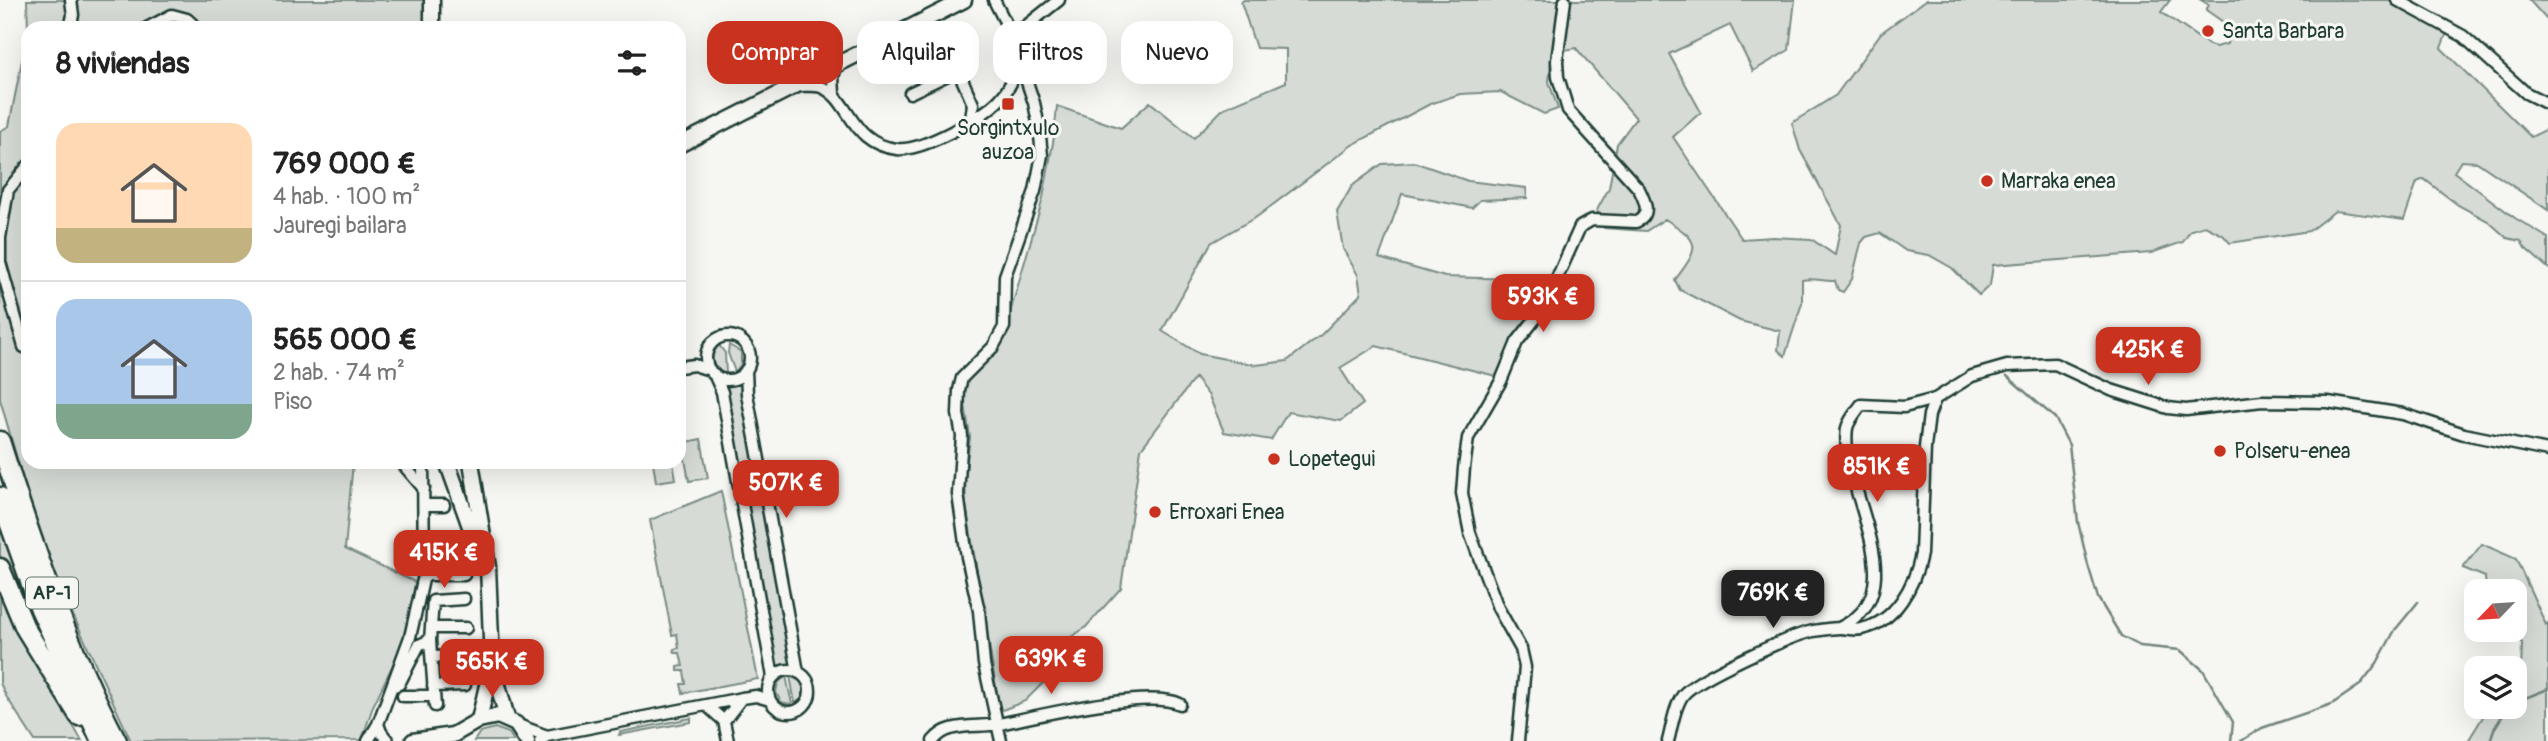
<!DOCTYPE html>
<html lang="es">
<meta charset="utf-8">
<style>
:root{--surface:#fff;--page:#f6f6f6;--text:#222;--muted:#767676;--line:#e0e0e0;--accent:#c8321e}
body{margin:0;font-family:Pangolin,sans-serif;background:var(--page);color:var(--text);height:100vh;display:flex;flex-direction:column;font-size:26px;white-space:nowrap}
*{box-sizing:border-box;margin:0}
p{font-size:23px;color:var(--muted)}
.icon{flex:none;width:38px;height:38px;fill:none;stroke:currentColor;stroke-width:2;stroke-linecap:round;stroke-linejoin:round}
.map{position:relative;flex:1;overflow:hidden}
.drawer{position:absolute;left:21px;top:21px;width:665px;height:448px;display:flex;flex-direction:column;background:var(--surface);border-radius:21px;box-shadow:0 7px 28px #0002}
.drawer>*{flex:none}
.hud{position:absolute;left:707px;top:21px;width:665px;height:63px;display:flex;gap:14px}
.needle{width:46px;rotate:245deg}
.tools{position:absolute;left:2464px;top:579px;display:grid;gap:14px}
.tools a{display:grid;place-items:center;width:63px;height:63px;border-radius:14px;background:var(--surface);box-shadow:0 7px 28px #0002;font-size:35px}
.price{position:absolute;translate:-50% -60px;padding:0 16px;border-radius:14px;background:var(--accent);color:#fff;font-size:23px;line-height:46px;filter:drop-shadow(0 2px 4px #0008)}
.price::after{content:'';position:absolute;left:50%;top:42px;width:21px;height:16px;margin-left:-10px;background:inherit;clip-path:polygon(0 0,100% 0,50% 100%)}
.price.selected{background:#222;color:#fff}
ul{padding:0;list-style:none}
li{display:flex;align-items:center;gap:21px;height:175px;padding:0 35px}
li+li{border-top:2px solid var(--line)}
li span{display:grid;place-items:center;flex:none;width:196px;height:140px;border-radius:21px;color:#555}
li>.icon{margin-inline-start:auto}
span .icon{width:84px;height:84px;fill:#fffc;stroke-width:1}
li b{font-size:30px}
h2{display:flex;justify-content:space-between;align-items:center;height:84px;padding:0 35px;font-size:30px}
.tag{padding:0 24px;border-radius:21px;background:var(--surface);box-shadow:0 7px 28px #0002;font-size:24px;line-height:63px}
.tag.selected{background:var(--accent);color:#fff}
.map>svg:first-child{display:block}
.green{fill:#d6dbd6;stroke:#7a8c85;stroke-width:2}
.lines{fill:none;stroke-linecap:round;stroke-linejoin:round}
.stream{stroke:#72847d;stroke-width:2.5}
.street-casing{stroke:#1f3d34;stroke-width:15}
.secondary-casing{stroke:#1f3d34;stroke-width:19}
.highway-casing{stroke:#1f3d34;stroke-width:23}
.street{stroke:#f6f6f2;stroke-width:10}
.secondary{stroke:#f6f6f2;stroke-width:14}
.highway{stroke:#f6f6f2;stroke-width:18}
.poi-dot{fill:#c8321e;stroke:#f6f6f2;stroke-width:2.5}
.labels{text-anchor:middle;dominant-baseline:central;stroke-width:6;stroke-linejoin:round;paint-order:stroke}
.shield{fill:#f6f6f2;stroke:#60746d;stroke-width:2}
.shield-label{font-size:19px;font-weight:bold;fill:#1f3d34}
.poi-label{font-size:21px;fill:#1f3d34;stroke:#f6f6f2;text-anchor:start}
</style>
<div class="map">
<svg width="2548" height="741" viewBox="0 0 2548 741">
<rect width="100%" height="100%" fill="#f6f6f2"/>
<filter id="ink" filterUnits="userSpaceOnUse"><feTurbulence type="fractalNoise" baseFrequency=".0143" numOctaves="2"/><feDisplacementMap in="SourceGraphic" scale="14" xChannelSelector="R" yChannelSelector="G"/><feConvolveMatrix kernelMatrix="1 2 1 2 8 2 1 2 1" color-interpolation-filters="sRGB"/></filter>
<g filter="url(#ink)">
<path class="green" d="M27 0H425V28H164L156 17 135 28H28Z
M1244 0H1795L1789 50 1753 71 1730 25 1669 54 1701 112 1673 137 1742 239 1773 237 1811 239 1835 255 1841 225 1800 150 1792 123 1836 95 1881 33 1926 0H2170L2161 12 2209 45 2216 47 2227 44 2229 30 2223 22 2206 10 2209 5 2201 0H2389L2448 30 2441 48 2531 137 2545 130 2548 131V210L2477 162 2461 161 2454 172 2515 218 2548 238V268L2525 248 2521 241 2507 238 2488 221 2458 205 2424 179 2417 182 2404 220 2335 211 2309 231 2230 243 2223 235 2205 226 2191 230 2183 242 2151 253 1993 265 1990 285 1979 295 1952 268 1929 255 1906 251 1880 233 1866 237 1861 243 1852 279 1843 292 1838 290 1835 281C1823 282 1814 277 1802 280V303L1785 356 1778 350 1780 331 1740 321 1680 290 1675 280C1700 247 1702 242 1665 219L1646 231 1604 228 1597 210 1609 188 1617 144 1636 118 1576 48 1552 52 1549 82 1558 109 1544 114 1501 92 1460 94 1430 104 1352 145 1258 216 1211 243 1162 331 1200 354 1256 365 1287 361 1322 334 1361 294 1358 275 1343 249 1337 212 1352 186 1382 164 1414 162 1468 181 1526 188 1527 198 1480 200 1472 208 1402 194 1379 258 1445 277 1552 280 1545 299 1515 336 1496 376 1376 346 1340 368 1363 404 1341 421 1288 412 1271 440 1224 432 1209 396 1195 378 1141 449 1121 588 1085 628 1049 651 1047 679 1025 701 1000 711 966 505 965 478 970 437 964 398 966 381 1006 327 1043 198 1054 137 1057 106 1121 128 1150 102 1194 138 1224 108 1286 82V49L1256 48 1241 2Z
M2529 0H2548V20H2547Z
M28 30V462H353L345 549 415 582 407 635 373 706 362 740 131 741 61 589 36 525 0 399V131L9 126Z
M719 345 725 353 726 374C710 370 709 356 719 345Z
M729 345 741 352V364L735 372 728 353Z
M742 381 794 663 776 667 724 385H735Z
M701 439 708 478 689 481 682 443Z
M653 462H673L676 479 656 482Z
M721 491 758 679 683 693 681 684H686L684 671H678V667L683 666 680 653H675L674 649 679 648 677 634 672 635 650 520Z
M0 528 54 666 18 599 0 555Z
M2482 544 2516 559 2546 625 2548 623V741H2468L2489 707H2515V676L2521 671 2522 643 2509 630H2515V592L2486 591 2485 577 2463 568Z
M0 586 6 610 82 741H35L6 696 0 683Z
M786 676 792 704H790L781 702 776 692 778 683Z
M790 676 800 681 804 688 802 699 795 703Z
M691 718V722L619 735 620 732Z
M495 728 509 733 514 741H474L480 732Z"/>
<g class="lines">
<path class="stream" d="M2007 376 2055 418 2069 445 2078 522 2088 565 2098 598 2121 636 2140 646 2180 650 2203 670 2233 722 2231 741
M2515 702 2548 689
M2241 741 2262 728 2332 704 2360 685 2377 663 2395 630 2418 602
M2490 741 2494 729 2508 707"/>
<g class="street-casing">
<path id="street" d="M2397 0 2463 36 2526 93 2548 104
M70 28 73 15 71 0
M147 28 172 15 187 19 197 28
M1011 38 1059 0
M800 86C807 86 815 85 821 87 851 98 849 144 897 149 921 152 984 117 1000 99 1009 90 1014 78 1016 65 1019 43 1003 19 994 0
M910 93 958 70 973 104 971 119
M834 94 833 77 836 67
M0 238V262L24 347
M0 238 8 190 28 166
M706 358a22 22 0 1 1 44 0a22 22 0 1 1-44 0Z
M679 367 694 365 710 370
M746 370 747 394 798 672
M714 374 722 392 773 677
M401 462 424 489
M424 505H444
M424 545H453
M424 575H464
M431 628H466
M1839 628C1920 592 1838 487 1847 428 1849 420 1856 412 1861 405L1904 407 1935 399
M432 657 465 656
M768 691a21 21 0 1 1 42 0a21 21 0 1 1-42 0Z
M433 686 465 685
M392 687 399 684 419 645 430 640
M403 696H434
M706 705 724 721 728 741
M435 706 430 640 433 601 464 599
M724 721 741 699
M378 724 381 732 388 741
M518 725 547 736
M368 741 378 724 410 637 419 598 424 575 423 462
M540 741 547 736 742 698 756 696 770 700
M933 741C938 735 943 731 951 729 966 724 983 727 999 724 1037 716 1148 689 1180 704
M1001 741 984 664 979 611 967 557 958 494 962 436 958 414 959 390 962 378 993 347 1004 327 1005 276 1035 191 1042 155 1039 127 1034 103 1026 79 1016 63
M1518 741 1525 667 1521 649 1498 608 1470 533 1462 493 1464 468 1468 438 1501 381 1517 342 1543 309 1580 227 1592 220 1636 222C1652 215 1645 201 1639 189L1568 110 1558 77 1557 61 1565 0
M1668 741C1672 727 1674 707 1683 695 1696 678 1790 636 1813 631 1822 630 1831 628 1840 628 1847 628 1854 631 1861 629 1895 623 1915 585 1921 554L1925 447 1929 415 1935 399 1972 376 2007 366 2055 364 2111 390 2168 408 2186 410 2262 401 2328 402 2403 414 2464 434 2548 451"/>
</g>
<g class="secondary-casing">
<path id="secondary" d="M432 28V0
M679 145 964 0
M447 462 477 546
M471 462 488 567 492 663 507 718
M479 720 491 668
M413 741 453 735 479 720 498 716 516 724 527 741"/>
</g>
<g class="highway-casing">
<path id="highway" d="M0 441C32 543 67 645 117 741
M0 497 40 609 101 741
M0 568 25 628 79 716"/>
</g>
<use href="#street" class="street"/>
<use href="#secondary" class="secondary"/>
<use href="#highway" class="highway"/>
</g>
</g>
<g class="poi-dot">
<circle cx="2208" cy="31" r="7"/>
<rect x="1001" y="97" width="14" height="14" rx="3.5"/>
<circle cx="1987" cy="181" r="7"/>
<circle cx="2220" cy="451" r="7"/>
<circle cx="1274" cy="459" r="7"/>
<circle cx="1155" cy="512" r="7"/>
</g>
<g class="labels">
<rect class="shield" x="26" y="577.5" width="52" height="31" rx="5"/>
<g class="shield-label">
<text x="52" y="593">AP-1</text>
</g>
<g class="poi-label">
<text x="2222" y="31">Santa Barbara</text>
<text x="1008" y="128" text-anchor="middle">Sorgintxulo<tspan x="1008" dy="24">auzoa</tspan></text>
<text x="2001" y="181">Marraka enea</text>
<text x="2234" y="451">Polseru-enea</text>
<text x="1288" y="459">Lopetegui</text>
<text x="1169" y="512">Erroxari Enea</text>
</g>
</g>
</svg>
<div class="tools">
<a><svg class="needle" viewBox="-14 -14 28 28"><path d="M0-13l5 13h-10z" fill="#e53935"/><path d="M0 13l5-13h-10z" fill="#767676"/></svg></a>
<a><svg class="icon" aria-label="layers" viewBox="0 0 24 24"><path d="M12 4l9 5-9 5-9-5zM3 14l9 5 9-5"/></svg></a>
</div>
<b class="price" style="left:1543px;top:334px">593K €</b>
<b class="price" style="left:2148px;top:387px">425K €</b>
<b class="price" style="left:1877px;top:504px">851K €</b>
<b class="price" style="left:786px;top:520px">507K €</b>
<b class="price" style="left:444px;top:590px">415K €</b>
<b class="price selected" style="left:1773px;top:630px">769K €</b>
<b class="price" style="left:1051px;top:696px">639K €</b>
<b class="price" style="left:492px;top:699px">565K €</b>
<div class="hud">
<a class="tag selected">Comprar</a>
<a class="tag">Alquilar</a>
<a class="tag">Filtros</a>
<a class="tag">Nuevo</a>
</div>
<section class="drawer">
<h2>8 viviendas<svg class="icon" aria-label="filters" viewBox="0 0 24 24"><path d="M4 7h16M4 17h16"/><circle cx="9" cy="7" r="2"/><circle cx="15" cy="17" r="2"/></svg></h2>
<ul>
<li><span style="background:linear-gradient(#ffd9b3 75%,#c2b280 0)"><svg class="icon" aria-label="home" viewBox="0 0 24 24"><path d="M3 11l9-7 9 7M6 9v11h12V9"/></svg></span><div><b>769 000 €</b><p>4 hab. · 100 m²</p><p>Jauregi bailara</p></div></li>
<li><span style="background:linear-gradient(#a9c7e8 75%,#7fa58c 0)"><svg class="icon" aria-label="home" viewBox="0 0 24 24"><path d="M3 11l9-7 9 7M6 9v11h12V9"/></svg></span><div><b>565 000 €</b><p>2 hab. · 74 m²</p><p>Piso</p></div></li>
</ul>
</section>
</div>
